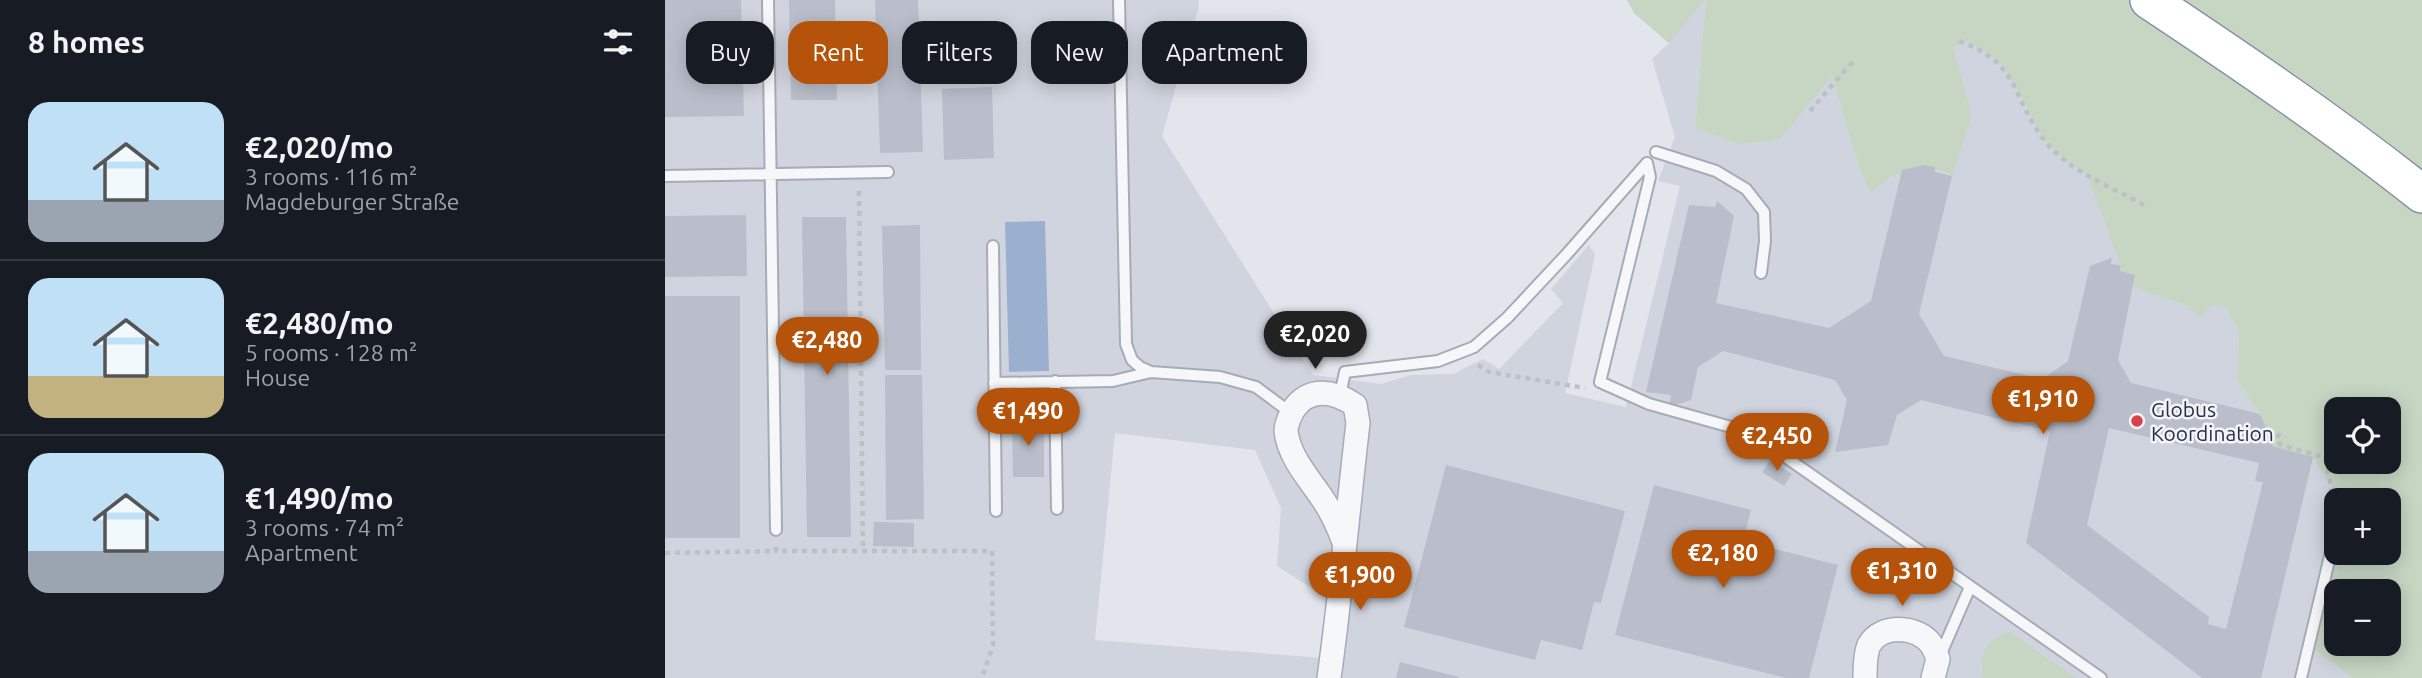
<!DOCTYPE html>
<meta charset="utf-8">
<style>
:root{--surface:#171b24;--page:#242831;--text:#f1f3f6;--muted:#9ea1a6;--line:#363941;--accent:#b45309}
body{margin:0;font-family:Ubuntu,sans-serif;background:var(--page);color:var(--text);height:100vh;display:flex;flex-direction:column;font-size:26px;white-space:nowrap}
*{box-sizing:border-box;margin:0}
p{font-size:23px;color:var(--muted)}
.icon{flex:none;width:38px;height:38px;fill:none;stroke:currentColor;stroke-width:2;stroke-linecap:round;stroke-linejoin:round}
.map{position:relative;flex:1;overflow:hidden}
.panel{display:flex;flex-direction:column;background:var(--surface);width:665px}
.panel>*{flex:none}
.banner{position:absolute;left:21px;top:21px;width:665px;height:63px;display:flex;gap:14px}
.controls{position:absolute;left:1659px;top:397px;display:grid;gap:14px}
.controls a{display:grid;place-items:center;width:77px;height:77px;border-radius:14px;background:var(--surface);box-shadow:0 4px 18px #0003;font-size:35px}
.price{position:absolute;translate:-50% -60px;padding:0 16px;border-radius:24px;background:var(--accent);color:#fff;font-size:23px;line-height:46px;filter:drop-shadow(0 2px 4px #0008)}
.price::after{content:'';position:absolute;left:50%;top:42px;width:21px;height:16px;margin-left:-10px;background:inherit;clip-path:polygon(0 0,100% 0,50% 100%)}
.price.selected{background:#222;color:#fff}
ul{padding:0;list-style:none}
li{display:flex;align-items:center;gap:21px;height:175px;padding:0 28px}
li+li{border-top:2px solid var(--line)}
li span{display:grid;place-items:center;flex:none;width:196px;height:140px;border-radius:21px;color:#555}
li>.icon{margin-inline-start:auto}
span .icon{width:84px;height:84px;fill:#fffc;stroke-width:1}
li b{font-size:30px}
h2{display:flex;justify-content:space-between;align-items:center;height:84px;padding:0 28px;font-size:30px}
.chip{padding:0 24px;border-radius:21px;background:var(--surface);box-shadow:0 4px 18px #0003;font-size:24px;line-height:63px}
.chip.selected{background:var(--accent);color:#fff}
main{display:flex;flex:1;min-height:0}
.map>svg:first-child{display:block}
.built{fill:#d0d4de;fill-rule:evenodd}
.green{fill:#c6d6c3;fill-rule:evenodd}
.water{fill:#9bb0ce}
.building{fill:#b9beca;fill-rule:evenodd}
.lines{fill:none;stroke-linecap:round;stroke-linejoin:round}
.service-casing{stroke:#a7abb7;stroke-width:14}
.minor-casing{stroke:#a7abb7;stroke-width:26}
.trunk-casing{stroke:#8891a3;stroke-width:40}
.path{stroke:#bcc0c7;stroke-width:4.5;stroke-dasharray:5 5;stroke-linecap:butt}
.service{stroke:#f5f7f9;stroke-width:10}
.minor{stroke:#f5f7f9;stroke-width:23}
.trunk{stroke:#fff;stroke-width:37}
.poi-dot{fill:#d8404d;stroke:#f2f4f9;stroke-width:2.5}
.labels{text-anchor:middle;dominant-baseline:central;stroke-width:5;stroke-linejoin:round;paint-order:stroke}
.poi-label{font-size:21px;fill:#293145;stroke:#f2f4f9;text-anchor:start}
</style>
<main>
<section class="panel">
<h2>8 homes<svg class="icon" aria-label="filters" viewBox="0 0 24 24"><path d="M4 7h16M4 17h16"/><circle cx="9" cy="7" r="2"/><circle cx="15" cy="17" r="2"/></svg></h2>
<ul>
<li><span style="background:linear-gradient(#bfe0f5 70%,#9aa5b1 0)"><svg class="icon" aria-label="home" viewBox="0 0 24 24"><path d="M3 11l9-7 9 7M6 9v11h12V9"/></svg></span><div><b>€2,020/mo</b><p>3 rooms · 116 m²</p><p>Magdeburger Straße</p></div></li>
<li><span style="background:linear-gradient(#bfe0f5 70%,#c2b280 0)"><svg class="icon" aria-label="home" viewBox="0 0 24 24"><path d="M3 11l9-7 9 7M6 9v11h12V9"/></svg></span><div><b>€2,480/mo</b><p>5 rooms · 128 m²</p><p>House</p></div></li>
<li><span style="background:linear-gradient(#bfe0f5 70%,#9aa5b1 0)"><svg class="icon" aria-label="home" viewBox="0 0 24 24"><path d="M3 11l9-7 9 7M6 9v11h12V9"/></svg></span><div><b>€1,490/mo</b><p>3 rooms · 74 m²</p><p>Apartment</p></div></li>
</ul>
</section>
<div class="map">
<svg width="1757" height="678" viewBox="0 0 1757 678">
<rect width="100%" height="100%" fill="#e2e5ec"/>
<path class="built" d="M0 0H533L534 6 497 136 648 375 716 384 746 375 788 374 818 359 834 369 898 303 886 289 924 245 930 255 900 393 961 407 1015 186 993 181 1010 137 987 59 1004 43 970 14 962 0H1041L1030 128 1073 144 1115 140 1167 75 1195 171 1206 191 1237 170 1258 165 1270 167 1286 176 1307 116 1287 47 1303 42 1327 57 1339 68 1379 140 1400 161 1422 173 1455 265V271L1470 275 1468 287 1522 306 1535 317 1547 305 1560 306 1574 332 1572 381 1595 414 1602 431 1610 433 1648 457 1667 487 1671 530 1644 646 1687 678H1412L1344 631 1316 667 1317 678H0ZM450 433 590 450 616 508 612 566 662 598 657 658 430 640Z"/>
<path class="green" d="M962 0H1039L1004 43 970 14Z
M1041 0H1757V678H1687L1644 646 1671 530V553H1724V500H1671V514L1667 487 1648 458 1607 446 1610 434 1603 432 1595 414 1572 381 1574 332 1560 306 1547 305 1535 318 1522 306 1468 287 1470 275 1455 271V265L1422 174 1400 161 1379 140 1339 68 1327 57 1303 42 1288 47 1307 116 1287 176C1249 156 1237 170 1206 192L1195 171 1167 76 1115 140 1073 144 1030 128ZM1671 410H1724V462H1671ZM1671 592H1724V644H1671Z
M1344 631 1412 678H1317C1315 653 1321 641 1344 631Z"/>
<path class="water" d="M380 221 384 371 344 372 340 222Z"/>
<path class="building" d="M0 0H76L79 116 0 117Z
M124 0H170L172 100H126Z
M210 0H253L258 152 215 153Z
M327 87 329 158 279 160 277 89Z
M1258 165 1270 167V172L1287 176 1254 314 1279 356 1378 379 1403 361 1425 266 1447 258 1446 264 1455 265V271L1470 275 1453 360 1466 383 1595 414 1603 432 1610 433 1607 446 1648 457 1596 678H1537L1361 543 1385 431 1256 400 1232 415 1223 445 1170 452 1182 400 1170 380 1058 351 1033 367 1026 400 1004 407 1006 395 981 392 1024 205 1050 207 1052 201 1069 216 1051 303 1164 328 1206 301 1237 170ZM1444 428 1594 463 1590 481 1598 482 1561 629 1543 624 1544 617 1422 525Z
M81 215 82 276 0 277V216Z
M137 217H181L186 537H142Z
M255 225 256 370H220L217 226Z
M0 296H75V538H0Z
M220 375H257L259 519 221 520Z
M347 420H379V477H348Z
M1105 460 1127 474 1119 486 1097 472Z
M781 465 960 511 936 603 929 602 917 650 876 640 870 660 739 627Z
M989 485 1086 510 1078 541 1173 565 1144 678H1121L950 635Z
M209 522 249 523V547L208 546Z
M735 662 794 677V678H731Z"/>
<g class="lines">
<g class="service-casing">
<path id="service" d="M103 0 111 530
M454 0 461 344 467 360 475 367 486 372 555 377 591 387 626 413
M991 152 1051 171 1081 189 1099 212 1100 241 1096 273
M982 163 985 177 935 382 984 404 1073 429 1095 439 1436 678
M0 176 223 172
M328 246 331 511
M390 381 392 509
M329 383 448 381 486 372
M675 395 680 372 773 361 809 347 842 318 901 255 982 163
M1275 656 1305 587
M1636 678 1671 531"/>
</g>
<g class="minor-casing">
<path id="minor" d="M664 678C676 593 683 508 693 423L690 405C669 391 644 386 628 410 625 416 621 424 621 431 624 457 643 477 657 498 667 512 673 526 679 542
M1200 678C1200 669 1200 654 1204 645 1216 623 1253 626 1266 644 1269 648 1271 654 1273 659L1268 678"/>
</g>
<g class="trunk-casing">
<path id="trunk" d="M1484 0C1576 61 1670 125 1757 194"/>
</g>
<path class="path" d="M1294 41C1356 64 1345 95 1379 140 1403 171 1445 186 1479 205
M1145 111 1190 59
M194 191 198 550
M813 365 824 372 920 388
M1614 433 1612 441 1616 445 1654 456 1661 461 1671 513
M111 547V551H327L328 645 317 678
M0 553 111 551"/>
<use href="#service" class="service"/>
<use href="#minor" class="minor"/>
<use href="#trunk" class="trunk"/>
</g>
<circle class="poi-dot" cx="1472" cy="421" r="7"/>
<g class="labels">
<g class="poi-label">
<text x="1486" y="409">Globus<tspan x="1486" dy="24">Koordination</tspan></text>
</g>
</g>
</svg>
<div class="controls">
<a><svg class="icon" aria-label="locate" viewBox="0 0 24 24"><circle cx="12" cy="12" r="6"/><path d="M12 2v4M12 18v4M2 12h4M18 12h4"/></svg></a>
<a>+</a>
<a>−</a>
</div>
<b class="price selected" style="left:650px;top:371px">€2,020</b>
<b class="price" style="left:162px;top:377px">€2,480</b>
<b class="price" style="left:1378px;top:436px">€1,910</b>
<b class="price" style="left:363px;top:448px">€1,490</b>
<b class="price" style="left:1112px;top:473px">€2,450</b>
<b class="price" style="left:1058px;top:590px">€2,180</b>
<b class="price" style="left:1237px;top:608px">€1,310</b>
<b class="price" style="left:695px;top:612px">€1,900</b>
<div class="banner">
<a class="chip">Buy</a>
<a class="chip selected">Rent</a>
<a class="chip">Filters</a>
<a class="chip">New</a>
<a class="chip">Apartment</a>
</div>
</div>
</main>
